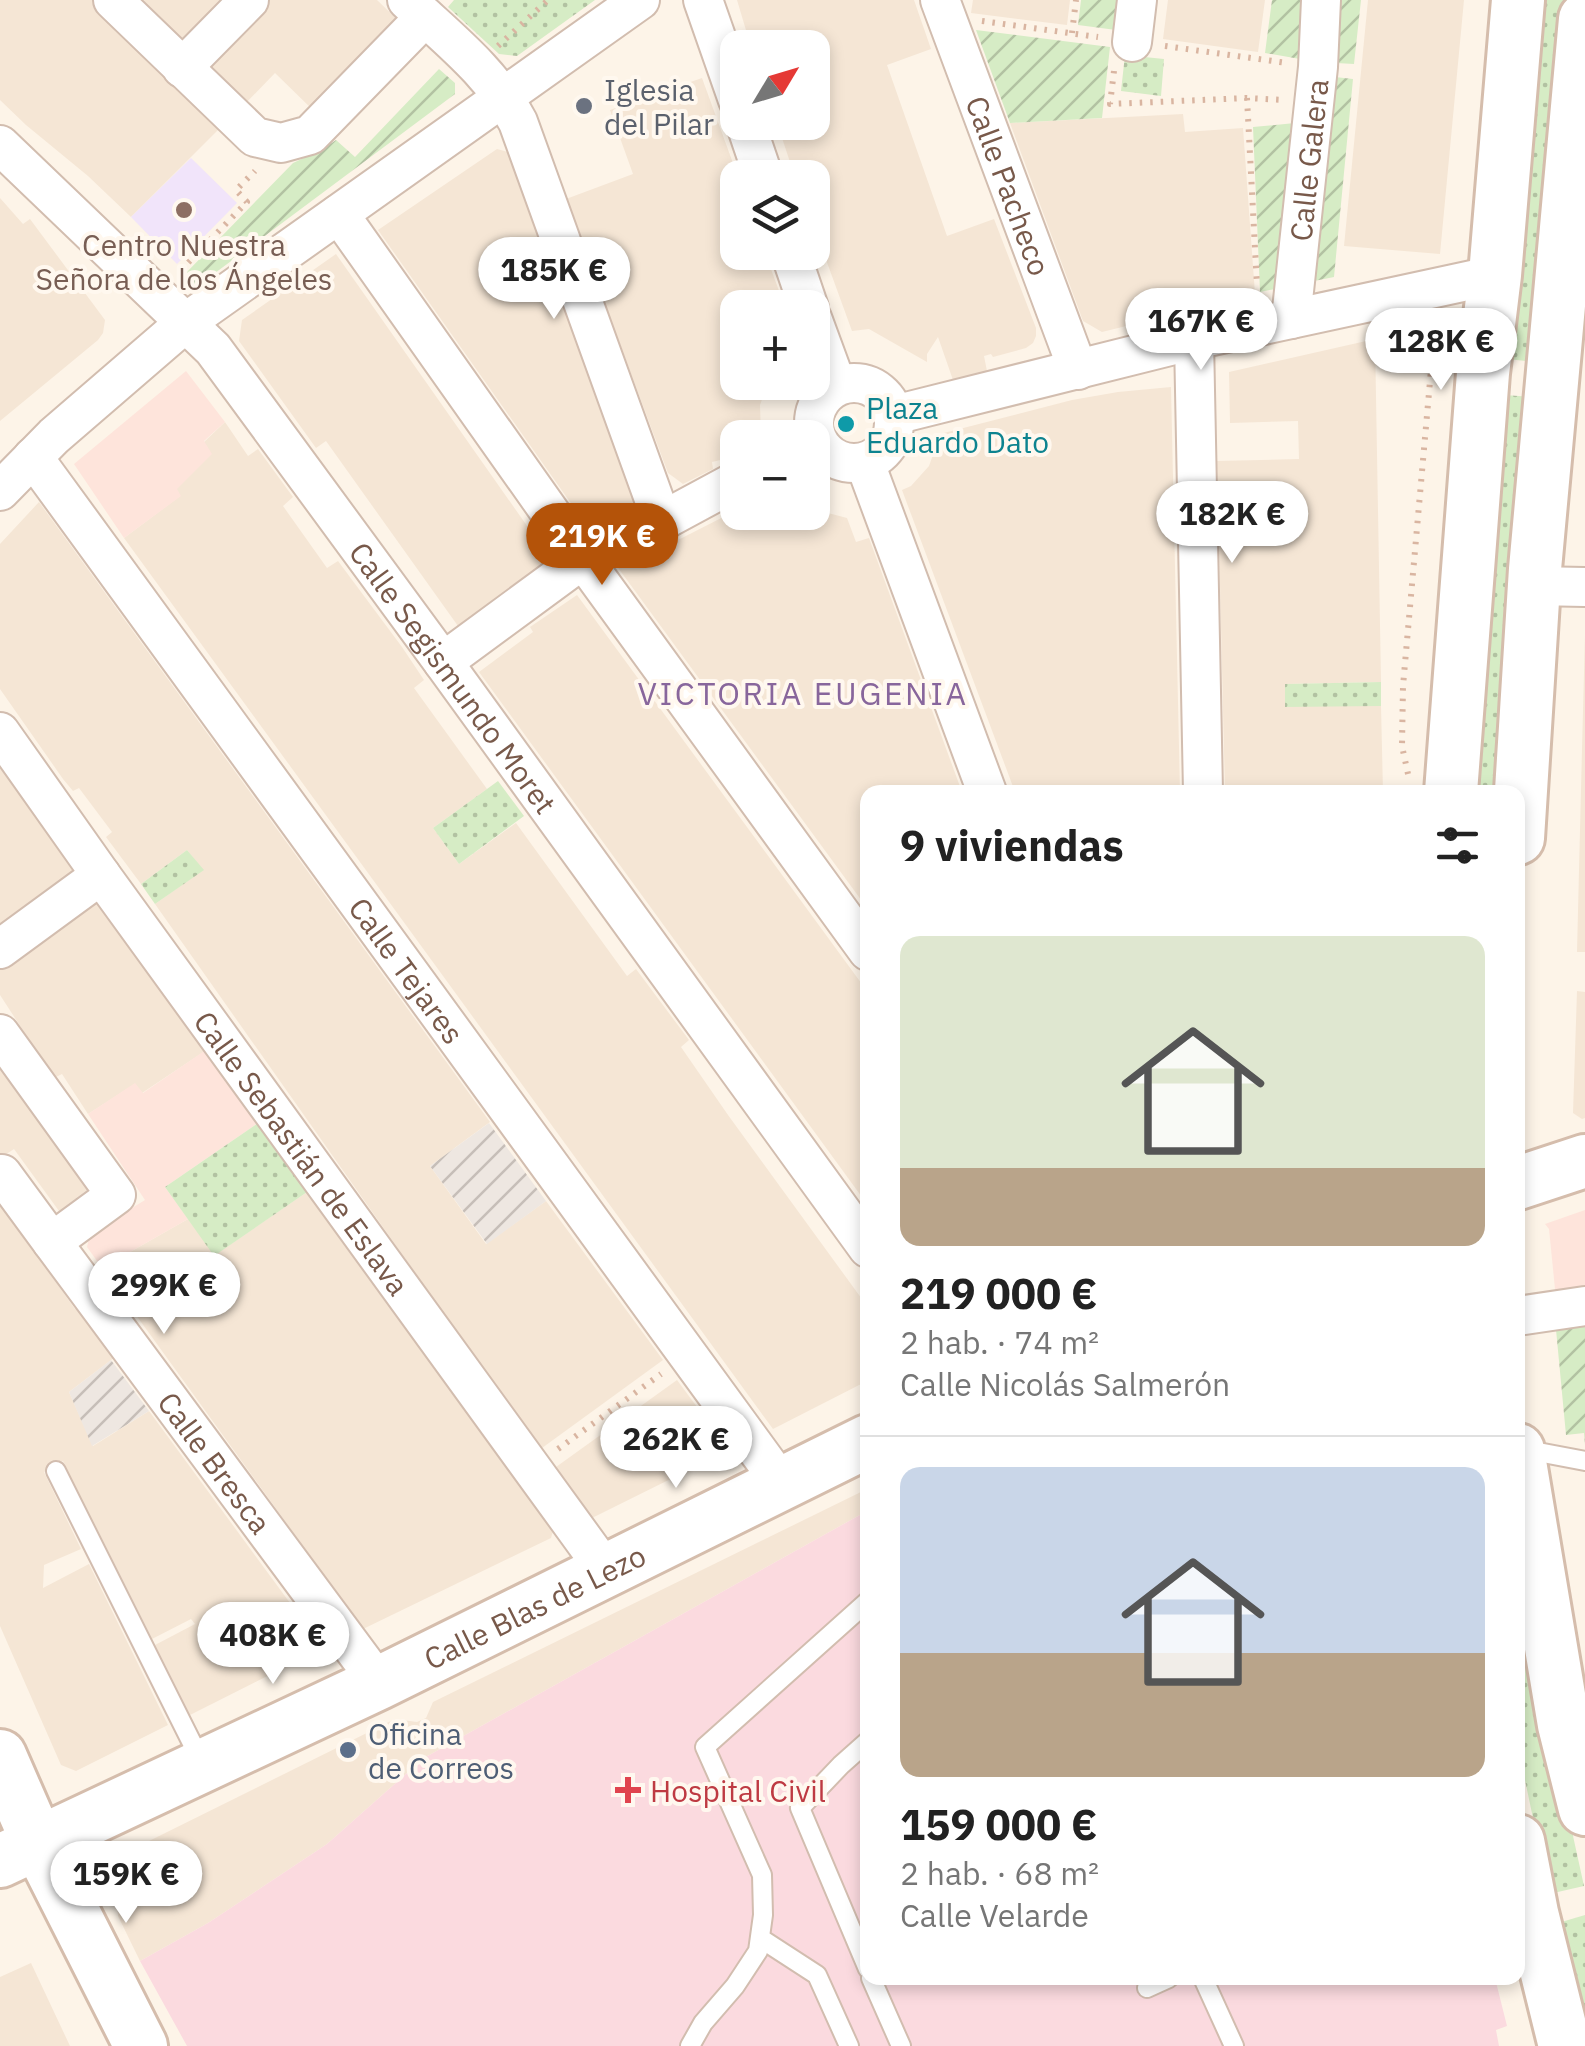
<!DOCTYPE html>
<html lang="es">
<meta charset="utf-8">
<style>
:root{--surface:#fff;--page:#f2f2f2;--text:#222;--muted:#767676;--line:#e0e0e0;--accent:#b45309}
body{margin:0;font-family:"IBM Plex Sans",sans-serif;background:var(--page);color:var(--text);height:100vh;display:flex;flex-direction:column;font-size:38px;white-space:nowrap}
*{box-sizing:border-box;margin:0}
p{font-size:32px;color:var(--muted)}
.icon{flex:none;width:55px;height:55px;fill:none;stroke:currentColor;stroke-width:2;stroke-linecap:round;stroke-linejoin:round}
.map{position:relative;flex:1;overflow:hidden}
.side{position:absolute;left:860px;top:785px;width:665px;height:1200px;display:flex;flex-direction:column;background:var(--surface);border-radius:20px;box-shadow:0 5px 15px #0003}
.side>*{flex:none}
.needle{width:65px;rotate:52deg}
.buttons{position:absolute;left:720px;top:30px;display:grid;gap:20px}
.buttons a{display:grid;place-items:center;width:110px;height:110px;border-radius:20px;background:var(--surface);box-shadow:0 5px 15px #0003;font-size:50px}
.price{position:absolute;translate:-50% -85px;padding:0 22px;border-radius:35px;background:#fff;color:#222;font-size:32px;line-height:65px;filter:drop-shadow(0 2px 5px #0008)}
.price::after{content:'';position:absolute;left:50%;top:60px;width:30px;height:22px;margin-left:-15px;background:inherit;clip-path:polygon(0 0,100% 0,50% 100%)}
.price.active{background:var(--accent);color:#fff}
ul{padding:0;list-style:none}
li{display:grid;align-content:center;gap:20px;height:530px;padding:0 40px}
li+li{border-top:2px solid var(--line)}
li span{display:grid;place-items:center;height:310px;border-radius:20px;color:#555}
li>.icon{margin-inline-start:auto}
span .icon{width:180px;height:180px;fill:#fffc;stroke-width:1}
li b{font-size:42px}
h2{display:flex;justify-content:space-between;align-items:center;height:120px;padding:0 40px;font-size:42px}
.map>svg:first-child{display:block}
.residential{fill:#f5e6d5}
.commercial{fill:#fee4db}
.industrial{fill:url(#industrial-furrows)}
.education{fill:#f1e4fa}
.medical{fill:#fbdadf}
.grass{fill:url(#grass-dots)}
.garden{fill:url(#garden-furrows)}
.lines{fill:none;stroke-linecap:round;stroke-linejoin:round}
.lane-casing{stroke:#d2bdaf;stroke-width:22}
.street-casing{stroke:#d2bdaf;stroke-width:42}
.secondary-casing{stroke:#d5bdac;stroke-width:58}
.path{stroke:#d9b5a1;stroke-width:6;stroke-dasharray:2.5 8;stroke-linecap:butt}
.lane{stroke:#fff;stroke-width:18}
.street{stroke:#fff;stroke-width:38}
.secondary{stroke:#fff;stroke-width:52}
.worship-dot{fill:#6b7280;stroke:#fff8ef;stroke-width:4}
.education-dot{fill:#8d6e63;stroke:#fff8ef;stroke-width:4}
.culture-dot{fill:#0f9aa8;stroke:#fff8ef;stroke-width:4}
.service-dot{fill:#5c6f8a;stroke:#fff8ef;stroke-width:4}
.health-dot{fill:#e0444e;stroke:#fff8ef;stroke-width:4}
.labels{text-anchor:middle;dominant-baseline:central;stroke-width:8;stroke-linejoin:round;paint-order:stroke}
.worship-label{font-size:30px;fill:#5b616d;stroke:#fff8ef;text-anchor:start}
.street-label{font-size:30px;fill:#78594a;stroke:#fff8ef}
.education-label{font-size:30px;fill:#785e54;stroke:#fff8ef}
.culture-label{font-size:30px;fill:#0d838f;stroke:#fff8ef;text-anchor:start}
.service-label{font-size:30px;fill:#4e5e75;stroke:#fff8ef;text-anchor:start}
.health-label{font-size:30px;fill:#be3a42;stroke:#fff8ef;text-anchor:start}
.neighbourhood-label{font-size:32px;letter-spacing:2.5px;fill:#88669c;stroke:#fff8ef}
</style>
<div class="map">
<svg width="1585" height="2046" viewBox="0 0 1585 2046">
<defs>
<pattern id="industrial-furrows" width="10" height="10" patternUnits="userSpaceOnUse" patternTransform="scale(2.5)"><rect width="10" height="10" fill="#eee7e1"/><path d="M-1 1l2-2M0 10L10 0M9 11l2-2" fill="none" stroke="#c6beb8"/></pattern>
<pattern id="grass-dots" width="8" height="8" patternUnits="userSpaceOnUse" patternTransform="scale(2.5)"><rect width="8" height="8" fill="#d6ecc5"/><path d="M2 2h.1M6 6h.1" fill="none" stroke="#b2c2a2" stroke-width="1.8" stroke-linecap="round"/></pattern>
<pattern id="garden-furrows" width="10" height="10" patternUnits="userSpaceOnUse" patternTransform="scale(2.5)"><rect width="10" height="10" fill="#d6ecc5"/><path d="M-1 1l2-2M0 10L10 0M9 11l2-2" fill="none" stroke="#b2c2a2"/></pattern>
</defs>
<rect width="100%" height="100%" fill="#fdf4e8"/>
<path class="residential" d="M0 0H93L222 126 131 217 88 176 26 125 0 100Z
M133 0H236L186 52Z
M263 0H377L402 24 316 113 275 73 243 106 201 65Z
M737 0H914L931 49 887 65 947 236 994 219 1036 328V336L1033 343 1026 348 993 357 991 354 984 356 987 371 953 380 938 337 927 354V362L869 329 852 331 813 224 812 178 795 177 777 123 812 122V48L751 47Z
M973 0H1070L1067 25 971 13Z
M1168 0H1265L1258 52 1163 39Z
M1368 0H1464L1440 254 1344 246Z
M702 78 738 177V252L765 253 785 307 738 308V382L768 383 760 405 761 437 738 438 737 456 712 462 713 469 683 484 668 473 566 199 633 174 610 110Z
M1183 114 1185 132 1243 128 1255 294 1102 332 1083 321 1010 123Z
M497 149 508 152 636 504 587 526 378 230Z
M0 198 23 224 30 219 105 320 103 333 98 340 0 421Z
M336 254 551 560 458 626 326 441 316 448 239 341 242 320Z
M1375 339 1381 682 1286 684 1285 706H1381L1383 792H1225L1217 461 1299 459 1298 421 1230 423 1229 372Z
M1171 387 1180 792H1015L902 490 911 486 929 466 935 449 936 435 1072 400 1118 392Z
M225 422 248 456 258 449 293 497 283 506 327 568 338 561 402 647 424 680 414 688 487 789 433 828 459 864 516 823 627 976 636 969 689 1040 681 1047 728 1115 867 1306V1381L773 1429 124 538 180 496 176 489 204 442Z
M39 502 490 1122 430 1166 486 1244 546 1201 663 1360 542 1448 447 1318 155 904 203 870 187 850 141 884 106 837 112 832 79 788 73 791 63 779 0 689V544Z
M813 509 847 518 856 542 869 538 962 792H868L867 908 616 565 678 538 680 539 737 510 738 512H812Z
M577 595 867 991V1204L479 672 533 632 530 627Z
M1585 635V952H1577L1582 749Z
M0 764 79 874 0 927Z
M99 900 208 1049 142 1093 135 1084 88 1114 62 1074 54 1078 0 995V968Z
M1577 991 1585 992V1118L1582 1119 1573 1113Z
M0 1062 91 1187 59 1211 14 1149 2 1157 0 1154Z
M310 1190 555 1524 551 1538 363 1629 102 1268 188 1219 215 1255Z
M0 1204 75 1309 85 1303 119 1354 69 1392 93 1446 149 1411 315 1637 311 1654 190 1715 155 1645 195 1624 191 1619 152 1639 63 1461 44 1472 81 1549 44 1565 43 1588 89 1564 168 1725 76 1771 61 1765 0 1626Z
M677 1380 729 1450 592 1518 556 1467Z
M867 1489V1511L424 1758 327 1844 208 1923 140 1961 118 1916 115 1881 124 1862 134 1850 147 1842 395 1719 417 1722 426 1718 433 1702Z
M31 1963 70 2046H0V1977Z"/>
<path class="commercial" d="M186 371 225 422 204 441 212 454 177 489 181 496 124 538 74 464Z
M210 1047 261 1121 165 1187 188 1219 102 1268 87 1247 90 1234 145 1200 88 1114 135 1083 143 1093Z
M1585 1210V1294L1556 1299 1549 1229 1545 1224Z"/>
<path class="industrial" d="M489 1123 546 1201 487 1244 430 1166Z
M111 1360 149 1411 92 1446 69 1392Z"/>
<path class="education" d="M191 158 237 203 177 264 131 217Z"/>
<path class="medical" d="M867 1511 868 1978H1495L1507 2026 1496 2030 1499 2046H187L140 1961 208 1923 327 1844 424 1758Z"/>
<path class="grass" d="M454 0H595L517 56 499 54 448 7Z
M1539 0H1569L1536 362 1507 359Z
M1125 55 1164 59 1161 96 1121 91Z
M1504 395 1532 397 1497 792H1468Z
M1381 682V706L1285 707V684Z
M498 781 524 816 459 864 433 828Z
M187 850 204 870 155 904 141 884Z
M261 1121 310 1190 214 1256 165 1187Z
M1518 1566 1557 1763 1584 1886 1549 1894 1518 1747Z
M1585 1915V2033L1558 1923Z"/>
<path class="garden" d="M1081 0H1120L1116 30 1078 25Z
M1272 0H1304L1300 59 1265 53Z
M1337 0H1361L1354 64 1336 63Z
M976 30 1110 47 1102 118 1010 123Z
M439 69 455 83V94L207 279 195 284 185 274 293 163 323 149 336 140 355 157Z
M1335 77 1353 79 1334 277 1304 283Z
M1295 123 1285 287 1260 292 1253 127Z
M1585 1315V1445L1584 1433 1566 1435 1555 1319Z"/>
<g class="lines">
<g class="lane-casing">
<path id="lane" d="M1522 1449 1585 1461
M56 1471 201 1761
M868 1741 841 1765 800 1808 868 1969
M760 1938 817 1975 849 2046
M871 1978 901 2046
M1203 1978 1234 2046
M1147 1988 1169 1978
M690 2046 703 2023 735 1986 758 1951 763 1915 762 1875 705 1747 868 1601"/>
</g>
<g class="street-casing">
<g id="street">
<path d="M113 0 255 137 281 143 310 135 425 17"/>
<path d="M407 0C448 39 491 71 518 122L662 521"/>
<path d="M703 0 738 100"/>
<path id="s1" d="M940 0 1078 370"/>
<path d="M1132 42 1137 0"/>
<path d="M182 68 249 0"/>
<path d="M745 122 764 178"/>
<path id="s2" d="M0 145 213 349 443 662 868 1248"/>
<path d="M339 214 583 559 868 951"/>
<path d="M790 252 809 308"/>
<path d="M812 318 837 386"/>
<path id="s3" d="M1291 319 1318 67 1321 0"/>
<path d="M1194 340 1203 792"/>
<circle cx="854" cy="423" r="40"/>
<path d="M894 415 1194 340 1495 275"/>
<path id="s4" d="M33 457 782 1484"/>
<path d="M865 463 987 792"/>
<path d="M0 491 54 436 185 323 640 0"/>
<path d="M1534 586 1585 587"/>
<path d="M443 662 583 559 662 521 738 480"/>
<path id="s5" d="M0 732 101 875 607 1572"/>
<path d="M0 949 101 875"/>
<path id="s6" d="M0 1034 116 1195 52 1242 379 1683"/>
<path d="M2 1174 52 1242"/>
<path d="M1518 1316 1585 1306"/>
</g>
</g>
<g class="secondary-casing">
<g id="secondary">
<path d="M1451 792 1483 373 1495 275 1518 0"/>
<path d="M1518 838 1535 569 1585 19"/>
<path d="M1518 1183 1585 1161"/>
<path d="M1518 1450 1564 1725 1585 1809"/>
<path d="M0 1756 38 1843 141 2046"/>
<path d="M1518 1841 1532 1913 1565 2046"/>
<path id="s7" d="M0 1861 379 1683 868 1441"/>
</g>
</g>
<path class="path" d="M982 21 1098 37
M1072 33 1076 0
M498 46 548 0
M1165 46 1287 63
M1114 71 1110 104 1247 98 1284 100
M1247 98 1257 286
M181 270 247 202 236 190 255 171
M1408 774 1402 746 1403 686 1431 370 1444 353
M558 1449 661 1374"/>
<use href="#lane" class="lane"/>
<use href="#street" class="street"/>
<use href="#secondary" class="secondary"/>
</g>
<circle class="worship-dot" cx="584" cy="106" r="10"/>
<circle class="education-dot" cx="184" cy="210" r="10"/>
<circle class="culture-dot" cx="846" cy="424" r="10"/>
<circle class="service-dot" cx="348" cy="1750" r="10"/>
<path class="health-dot" d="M623 1775h10v10h10v10h-10v10h-10v-10h-10v-10h10z"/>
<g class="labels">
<g class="worship-label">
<text x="604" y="89">Iglesia<tspan x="604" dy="34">del Pilar</tspan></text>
</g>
<g class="street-label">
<text stroke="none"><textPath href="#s3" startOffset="160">Calle Galera</textPath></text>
<text stroke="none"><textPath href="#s1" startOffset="198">Calle Pacheco</textPath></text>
<text stroke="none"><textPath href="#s2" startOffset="702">Calle Segismundo Moret</textPath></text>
<text stroke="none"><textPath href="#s4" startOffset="635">Calle Tejares</textPath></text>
<text stroke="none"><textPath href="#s5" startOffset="518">Calle Sebastián de Eslava</textPath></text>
<text stroke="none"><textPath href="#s6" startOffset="552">Calle Bresca</textPath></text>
<text stroke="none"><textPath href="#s7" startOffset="592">Calle Blas de Lezo</textPath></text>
</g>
<g class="education-label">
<text x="184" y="244">Centro Nuestra<tspan x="184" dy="34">Señora de los Ángeles</tspan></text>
</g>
<g class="culture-label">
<text x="866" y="407">Plaza<tspan x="866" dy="34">Eduardo Dato</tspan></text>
</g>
<g class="service-label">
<text x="368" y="1733">Oficina<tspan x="368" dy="34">de Correos</tspan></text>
</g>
<g class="health-label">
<text x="650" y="1790">Hospital Civil</text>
</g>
<g class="neighbourhood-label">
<text x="803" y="693">VICTORIA EUGENIA</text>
</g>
</g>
</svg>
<div class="buttons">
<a><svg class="needle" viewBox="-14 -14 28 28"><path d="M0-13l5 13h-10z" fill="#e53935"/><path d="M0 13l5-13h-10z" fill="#767676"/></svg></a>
<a><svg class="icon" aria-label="layers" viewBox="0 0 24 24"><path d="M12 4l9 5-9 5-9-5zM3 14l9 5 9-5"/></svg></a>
<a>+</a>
<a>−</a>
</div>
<b class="price" style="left:554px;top:322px">185K €</b>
<b class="price" style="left:1201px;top:373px">167K €</b>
<b class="price" style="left:1441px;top:393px">128K €</b>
<b class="price" style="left:1232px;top:566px">182K €</b>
<b class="price active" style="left:602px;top:588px">219K €</b>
<b class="price" style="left:164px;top:1337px">299K €</b>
<b class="price" style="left:676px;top:1491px">262K €</b>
<b class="price" style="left:273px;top:1687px">408K €</b>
<b class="price" style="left:126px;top:1926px">159K €</b>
<section class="side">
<h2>9 viviendas<svg class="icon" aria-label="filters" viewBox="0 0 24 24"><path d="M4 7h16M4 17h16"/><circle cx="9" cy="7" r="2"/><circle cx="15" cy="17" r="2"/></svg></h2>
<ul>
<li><span style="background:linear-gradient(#dfe7d0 75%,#b9a48a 0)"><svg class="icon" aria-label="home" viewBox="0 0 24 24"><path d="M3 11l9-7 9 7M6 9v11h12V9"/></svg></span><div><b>219 000 €</b><p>2 hab. · 74 m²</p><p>Calle Nicolás Salmerón</p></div></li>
<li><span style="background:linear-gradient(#c9d6e8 60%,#b9a48a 0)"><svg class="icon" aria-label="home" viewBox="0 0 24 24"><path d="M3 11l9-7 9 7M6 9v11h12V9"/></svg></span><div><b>159 000 €</b><p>2 hab. · 68 m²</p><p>Calle Velarde</p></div></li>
</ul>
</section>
</div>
